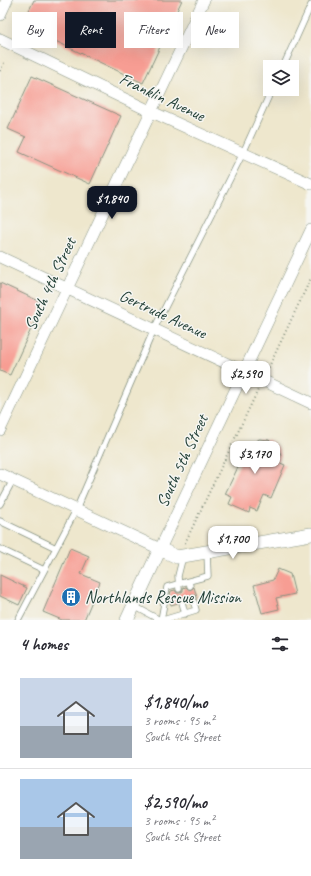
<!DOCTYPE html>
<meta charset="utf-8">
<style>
:root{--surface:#fff;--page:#f7f7f7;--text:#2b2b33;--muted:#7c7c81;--line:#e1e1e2;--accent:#111827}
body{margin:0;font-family:Caveat,sans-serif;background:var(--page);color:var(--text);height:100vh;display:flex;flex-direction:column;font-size:15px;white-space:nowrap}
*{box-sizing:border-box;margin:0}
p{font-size:13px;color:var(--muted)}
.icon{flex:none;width:22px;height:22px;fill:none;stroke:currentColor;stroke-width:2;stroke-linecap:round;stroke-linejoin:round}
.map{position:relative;height:620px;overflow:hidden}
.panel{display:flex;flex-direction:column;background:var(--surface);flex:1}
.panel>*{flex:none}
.guide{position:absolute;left:12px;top:12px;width:287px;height:36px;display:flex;gap:8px}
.buttons{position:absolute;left:263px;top:60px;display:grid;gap:8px}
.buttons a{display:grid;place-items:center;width:36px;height:36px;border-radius:0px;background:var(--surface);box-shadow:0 4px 16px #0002;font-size:20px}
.price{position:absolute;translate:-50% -34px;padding:0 9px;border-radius:8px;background:#fff;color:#222;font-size:13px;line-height:26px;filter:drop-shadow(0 1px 2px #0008)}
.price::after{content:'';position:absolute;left:50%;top:24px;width:12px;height:9px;margin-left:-6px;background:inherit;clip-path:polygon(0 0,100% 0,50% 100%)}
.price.selected{background:var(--accent);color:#fff}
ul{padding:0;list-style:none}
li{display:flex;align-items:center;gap:12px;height:100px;padding:0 20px}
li+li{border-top:1px solid var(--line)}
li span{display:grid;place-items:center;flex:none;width:112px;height:80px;border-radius:0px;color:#555}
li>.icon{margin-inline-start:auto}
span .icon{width:48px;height:48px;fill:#fffc;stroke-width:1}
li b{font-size:17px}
h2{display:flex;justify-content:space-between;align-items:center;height:48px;padding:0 20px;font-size:17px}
.pill{padding:0 14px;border-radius:0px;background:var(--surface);box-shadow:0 4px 16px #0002;font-size:14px;line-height:36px}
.pill.selected{background:var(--accent);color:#fff}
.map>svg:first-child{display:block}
.building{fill:#f79d93}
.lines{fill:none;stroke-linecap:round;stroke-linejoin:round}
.service-casing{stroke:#869280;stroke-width:7}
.minor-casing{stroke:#869280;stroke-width:12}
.tertiary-casing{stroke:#869280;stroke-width:14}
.path{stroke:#869280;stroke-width:2;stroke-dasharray:1 3;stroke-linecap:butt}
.service{stroke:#fff;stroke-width:5.5}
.minor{stroke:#fff;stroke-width:11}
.tertiary{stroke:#fff;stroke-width:13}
.labels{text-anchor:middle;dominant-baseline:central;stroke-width:3;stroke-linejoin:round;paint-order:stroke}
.street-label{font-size:17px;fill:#1f3d34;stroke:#f6f6f2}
.poi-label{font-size:17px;fill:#1f3d34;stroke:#f6f6f2;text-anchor:start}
</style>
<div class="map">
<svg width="311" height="620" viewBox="0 0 311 620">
<rect width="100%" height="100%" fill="#f6f6f2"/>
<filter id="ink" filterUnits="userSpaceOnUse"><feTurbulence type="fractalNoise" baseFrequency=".025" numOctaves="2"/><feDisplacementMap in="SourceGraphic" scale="8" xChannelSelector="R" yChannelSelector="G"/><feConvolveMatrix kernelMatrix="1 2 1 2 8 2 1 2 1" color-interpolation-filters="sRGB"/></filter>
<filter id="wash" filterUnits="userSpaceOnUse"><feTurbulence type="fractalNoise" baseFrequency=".012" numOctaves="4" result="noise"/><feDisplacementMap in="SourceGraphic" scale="16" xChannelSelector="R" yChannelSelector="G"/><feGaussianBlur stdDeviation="0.9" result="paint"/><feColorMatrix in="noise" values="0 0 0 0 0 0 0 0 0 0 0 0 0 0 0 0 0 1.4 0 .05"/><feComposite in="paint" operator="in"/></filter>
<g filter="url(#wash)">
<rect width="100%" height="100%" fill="#eee7cd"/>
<g id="blocks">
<path class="building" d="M34 0H182L143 83 22 25Z
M32 76 121 116 90 184 19 152 26 137 8 129Z
M0 283 43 303 10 375 0 371Z
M259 439 269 440 278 448 281 455 278 462 285 465 271 498 264 495 257 511 250 508 249 513 229 504 232 497 225 494 240 463 232 460 237 450 246 455 249 447Z
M70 548 89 556 81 574 100 582 84 620H62L43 612Z
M278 569 290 574 295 594 276 598 279 609 262 613 254 585 273 580Z
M0 575 27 588 19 605 0 596Z
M186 587 190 590 194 587 197 598 194 595H192L189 598V600L186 601 184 598H181L178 600V603L171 605 169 598 171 591 175 590 177 593H180L183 591V588Z"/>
</g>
</g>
<g filter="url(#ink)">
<use href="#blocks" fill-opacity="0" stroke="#869280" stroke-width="1"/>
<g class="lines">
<g class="service-casing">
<path id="service" d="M283 67 311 5
M0 504 13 480
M0 521 56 548
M0 549 44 570
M190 586 189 581 208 576 207 553
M179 589 178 576 183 556
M182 602 185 614
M134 606 160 620
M18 620 76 510 154 329 243 153 272 89
M161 620 167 587 189 581
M163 620 196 610 193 599"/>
</g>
<g class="minor-casing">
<path id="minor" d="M0 15 7 0
M0 39 152 112 311 184
M0 257 311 403
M0 430 204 0
M0 474 160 549 311 230"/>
</g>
<g class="tertiary-casing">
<path id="tertiary" d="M127 620 160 549 177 557 311 534"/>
</g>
<path class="path" d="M0 71 5 61
M267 371 311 278
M185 543 258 390"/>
<use href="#service" class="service"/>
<use href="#minor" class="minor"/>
<use href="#tertiary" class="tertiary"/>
</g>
</g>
<defs>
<g id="building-disc" transform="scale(1)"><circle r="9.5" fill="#1f6fb2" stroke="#f6f6f2"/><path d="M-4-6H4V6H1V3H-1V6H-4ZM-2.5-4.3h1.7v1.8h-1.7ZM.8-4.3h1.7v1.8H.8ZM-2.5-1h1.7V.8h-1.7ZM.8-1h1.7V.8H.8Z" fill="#fff"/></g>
</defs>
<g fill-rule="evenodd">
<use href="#building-disc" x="71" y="597"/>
</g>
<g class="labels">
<g class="street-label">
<text transform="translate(162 97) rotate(25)">Franklin Avenue</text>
<text transform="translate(50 284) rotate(-65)">South 4th Street</text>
<text transform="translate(163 314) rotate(25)">Gertrude Avenue</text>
<text transform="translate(182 461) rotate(-65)">South 5th Street</text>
</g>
<g class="poi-label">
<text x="85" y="597">Northlands Rescue Mission</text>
</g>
</g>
</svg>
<div class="buttons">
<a><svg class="icon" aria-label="layers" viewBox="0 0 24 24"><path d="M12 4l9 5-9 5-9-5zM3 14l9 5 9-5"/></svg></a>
</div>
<b class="price selected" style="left:112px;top:220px">$1,840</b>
<b class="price" style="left:246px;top:395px">$2,590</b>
<b class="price" style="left:255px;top:475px">$3,170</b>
<b class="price" style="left:233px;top:560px">$1,700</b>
<div class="guide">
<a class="pill">Buy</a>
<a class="pill selected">Rent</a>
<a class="pill">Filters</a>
<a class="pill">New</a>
</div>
</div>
<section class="panel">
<h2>4 homes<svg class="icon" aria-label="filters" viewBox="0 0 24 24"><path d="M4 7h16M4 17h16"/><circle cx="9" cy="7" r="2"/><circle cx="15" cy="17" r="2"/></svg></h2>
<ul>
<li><span style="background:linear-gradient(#c9d6e8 60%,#9aa5b1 0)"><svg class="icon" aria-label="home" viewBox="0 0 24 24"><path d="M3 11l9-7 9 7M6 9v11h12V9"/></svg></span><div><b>$1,840/mo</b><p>3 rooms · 95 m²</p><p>South 4th Street</p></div></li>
<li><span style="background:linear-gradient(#a9c7e8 60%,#9aa5b1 0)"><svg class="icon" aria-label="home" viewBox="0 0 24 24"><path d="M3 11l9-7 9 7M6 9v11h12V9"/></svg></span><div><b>$2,590/mo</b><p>3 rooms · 95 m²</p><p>South 5th Street</p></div></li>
</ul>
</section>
